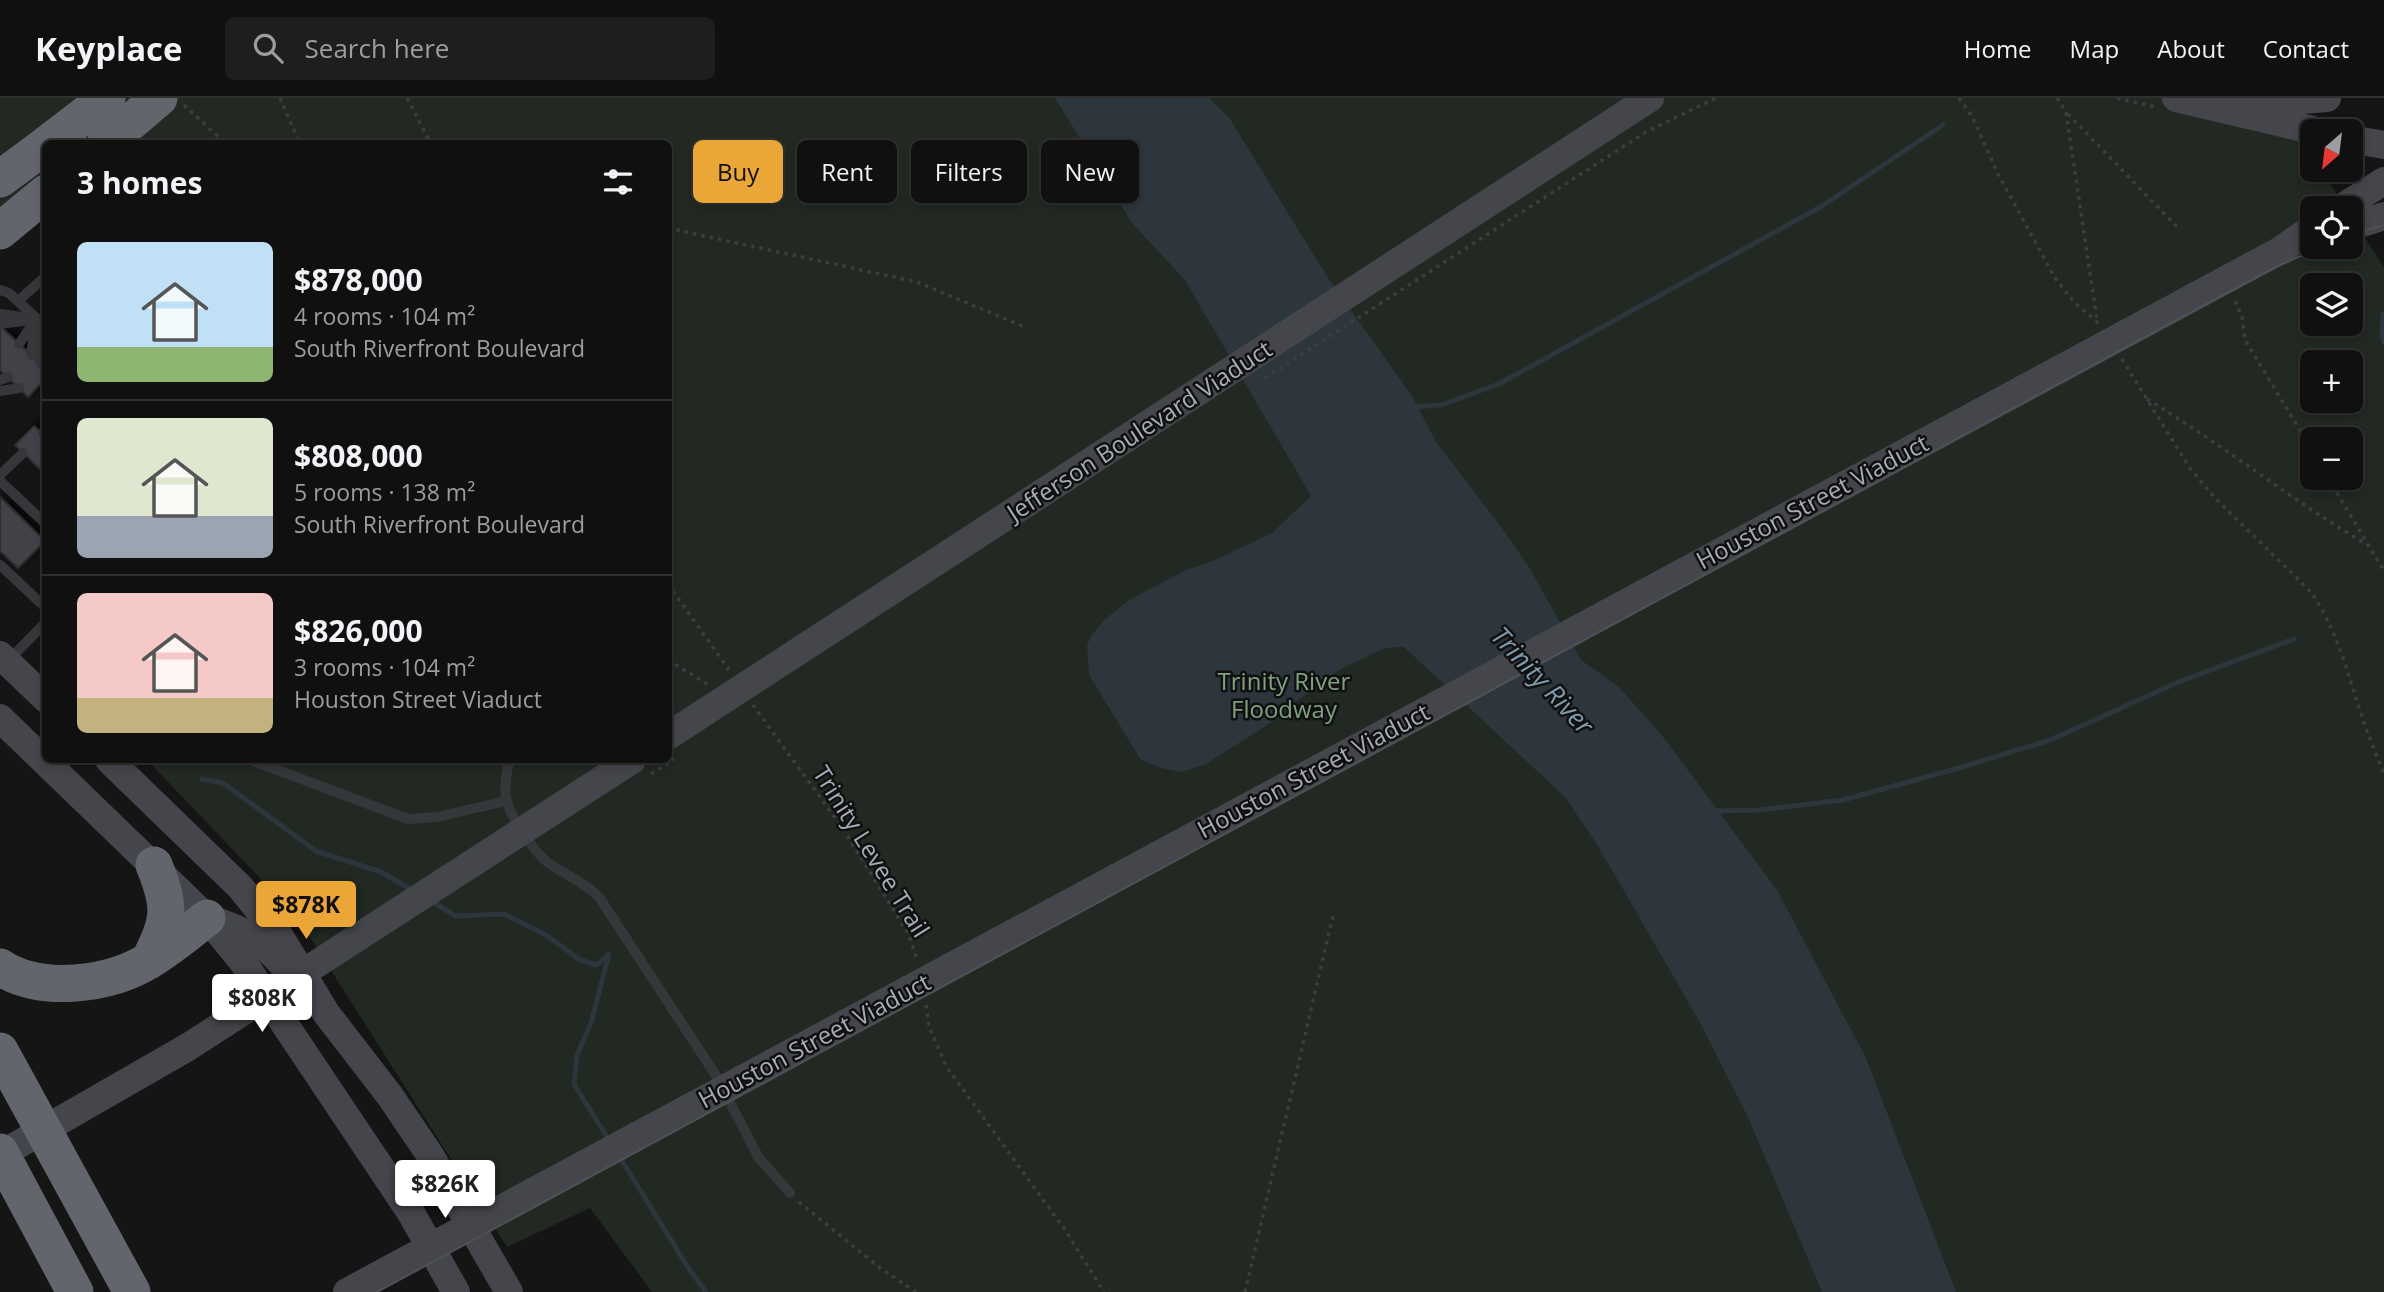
<!DOCTYPE html>
<meta charset="utf-8">
<style>
:root{--surface:#101010;--page:#1e1e1e;--text:#f1f3f6;--muted:#9c9d9f;--line:#303030;--accent:#eba638}
body{margin:0;font-family:"Open Sans",sans-serif;background:var(--page);color:var(--text);height:100vh;display:flex;flex-direction:column;font-size:26px;white-space:nowrap}
*{box-sizing:border-box;margin:0}
p{font-size:23px;color:var(--muted)}
.icon{flex:none;width:38px;height:38px;fill:none;stroke:currentColor;stroke-width:2;stroke-linecap:round;stroke-linejoin:round}
.map{position:relative;flex:1;overflow:hidden}
.sheet{position:absolute;left:42px;top:42px;width:630px;height:623px;display:flex;flex-direction:column;background:var(--surface);border-radius:10px;box-shadow:0 4px 10px #0003,0 0 0 2px var(--line)}
.sheet>*{flex:none}
.guide{position:absolute;left:693px;top:42px;width:665px;height:63px;display:flex;gap:14px}
.needle{width:46px;rotate:208deg}
.controls{position:absolute;left:2300px;top:21px;display:grid;gap:14px}
.controls a{display:grid;place-items:center;width:63px;height:63px;border-radius:10px;background:var(--surface);box-shadow:0 4px 10px #0003,0 0 0 2px var(--line);font-size:35px}
.price{position:absolute;translate:-50% -60px;padding:0 16px;border-radius:7px;background:#fff;color:#222;font-size:23px;line-height:46px;filter:drop-shadow(0 2px 4px #0008)}
.price::after{content:'';position:absolute;left:50%;top:42px;width:21px;height:16px;margin-left:-10px;background:inherit;clip-path:polygon(0 0,100% 0,50% 100%)}
.price.selected{background:var(--accent);color:#111}
ul{padding:0;list-style:none}
li{display:flex;align-items:center;gap:21px;height:175px;padding:0 35px}
li+li{border-top:2px solid var(--line)}
li span{display:grid;place-items:center;flex:none;width:196px;height:140px;border-radius:10px;color:#555}
li>.icon{margin-inline-start:auto}
span .icon{width:84px;height:84px;fill:#fffc;stroke-width:1}
li b{font-size:30px}
h2{display:flex;justify-content:space-between;align-items:center;height:84px;padding:0 35px;font-size:30px}
.pill{padding:0 24px;border-radius:10px;background:var(--surface);box-shadow:0 4px 10px #0003,0 0 0 2px var(--line);font-size:24px;line-height:63px}
.pill.selected{background:var(--accent);color:#111}
header{display:flex;align-items:center;gap:42px;box-sizing:border-box;height:98px;padding:0 35px;background:var(--surface);border-bottom:2px solid var(--line)}
header strong{font-size:33px}
nav{display:flex;gap:38px;margin-inline-start:auto;font-size:24px}
.search{width:490px;height:63px;background:var(--page);display:flex;align-items:center;gap:18px;box-sizing:border-box;padding:0 24px;border-radius:10px;color:var(--muted);font-size:26px}
.map>svg:first-child{display:block}
.green{fill:#212922;fill-rule:evenodd}
.water{fill:#2d363c}
.lines{fill:none;stroke-linecap:round;stroke-linejoin:round}
.stream{stroke:#2d363c;stroke-width:5}
.building{fill:#414246;stroke:#2f2f32;stroke-width:2;filter:url(#shadow)}
.path{stroke:#3c3e42;stroke-width:3.5;stroke-dasharray:3.5 5;stroke-linecap:butt}
.lane{stroke:#36373b;stroke-width:10}
.secondary{stroke:#44464b;stroke-width:28}
.highway{stroke:#62656c;stroke-width:37}
.tram{stroke:#4f5156;stroke-width:2}
.labels{text-anchor:middle;dominant-baseline:central;stroke-width:5;stroke-linejoin:round;paint-order:stroke}
.street-label{font-size:24px;fill:#a7acb6;stroke:#101011}
.park-label{font-size:24px;fill:#7fa17f;stroke:#101011}
.water-label{font-size:26px;font-style:italic;fill:#7f9cb0;stroke:#101011}
</style>
<header>
<strong>Keyplace</strong>
<div class="search"><svg class="icon" aria-label="search" viewBox="0 0 24 24"><circle cx="10" cy="10" r="6"/><path d="M15 15l6 6"/></svg>Search here</div>
<nav><a>Home</a><a>Map</a><a>About</a><a>Contact</a></nav>
</header>
<div class="map">
<svg width="2384" height="1194" viewBox="0 0 2384 1194">
<defs>
<filter id="shadow"><feDropShadow dx="6" dy="-6" stdDeviation="3.5" flood-color="#0009"/></filter>
</defs>
<rect width="100%" height="100%" fill="#151516"/>
<path class="green" d="M0 0H2274L2312 58V72H2321L2346 110H2312V149H2350V117L2384 169V1194H652L590 1110 507 1149 297 819 147 662H668V46H46L45 111 0 152ZM2312 187H2350V226H2312ZM2312 264H2350V303H2312ZM2312 341H2350V380H2312Z"/>
<path class="water" d="M1055 0H1209L1230 21 1328 180 1412 298 1436 344 1505 434 1530 471 1581 562 1619 589 1664 640 1777 792 1866 960 1956 1194H1822L1748 1019 1698 921 1598 748 1565 699 1404 549 1385 550 1341 571 1299 601 1280 619 1206 666 1182 674 1161 670 1141 662 1089 577 1087 547 1091 538 1103 523 1129 502 1186 472 1213 463 1272 435 1311 398 1185 182 1132 125Z"/>
<g class="lines">
<path class="stream" d="M2383 216 2382 236 2384 244
M1412 309 1441 307 1499 286 1822 108 1943 27
M202 681 223 685 316 753 381 774 414 793
M1714 713 1760 712 1843 702 1959 670 2050 642 2181 583 2294 541
M431 803 456 818 504 816 546 837 580 862 597 867 609 856
M609 856 591 925 577 957 574 986 610 1044
M619 1058 689 1171 706 1194"/>
</g>
<path class="building" d="M0 228 46 271V280L28 299 0 272Z
M34 328 43 336 46 333V377L15 347Z
M0 399 45 443 18 470 0 453Z"/>
<g class="lines">
<path class="path" d="M280 0 300 46
M407 0 431 46
M1959 0 1972 18 1998 76 2055 180 2074 204 2098 225
M2057 0 2066 14 2097 222
M2117 0 2156 9
M184 7 226 46
M2068 16 2180 132
M668 130 917 184 1027 230
M2235 203 2242 219 2245 242 2312 352
M2122 261 2189 369 2214 399 2311 494C2340 536 2349 583 2366 630 2371 645 2378 660 2384 676
M1265 280 1646 34 1716 0
M2147 301C2223 347 2293 403 2369 448
M2328 380 2384 473
M668 486 729 572
M668 562 707 586
M753 607 841 728 908 835 917 861
M651 676 674 661
M926 907 929 928 946 968 1065 1132 1104 1194
M799 1104 880 1170 916 1194
M1245 1194 1334 813"/>
<path class="lane" d="M0 192 9 195 46 229
M18 203 46 178
M0 216 22 219
M36 221 41 266
M0 226 36 221
M19 246 34 224
M31 257 34 235
M0 282 8 279
M0 293 19 290
M43 336 46 328
M0 377 23 355
M0 383 46 426
M0 467 46 510
M8 563 46 524
M251 662 408 721 437 719 506 703
M509 662C507 675 503 691 507 704 512 721 536 757 550 766 567 778 584 784 599 799L715 976 759 1060 790 1095"/>
<path class="secondary" d="M2176 0 2316 33
M2235 0 2289 3 2327 0
M2350 41 2384 47
M2341 110 2384 83
M2350 129 2384 118
M0 557 46 601
M0 620 207 820 243 864 411 1115 456 1194
M668 638 1650 0
M109 662 240 789 279 837 326 915 390 998 430 1057 509 1194
M207 820C245 832 258 839 285 869
M0 1057 188 949 632 662
M347 1194 2281 152 2312 130"/>
<path class="highway" d="M47 46 107 0
M105 46 159 0
M0 81 46 47
M0 133 46 95
M149 863C169 822 172 811 154 767
M0 869C41 896 110 887 150 862 170 850 189 834 207 820
M0 953 132 1194
M0 1054 75 1194"/>
<path class="tram" d="M2350 137 2384 127
M377 1194 2195 212 2278 168 2321 149"/>
</g>
<g class="labels">
<g class="street-label">
<text transform="translate(1139 332) rotate(-33)">Jefferson Boulevard Viaduct</text>
<text transform="translate(1812 403) rotate(-28)">Houston Street Viaduct</text>
<text transform="translate(1313 672) rotate(-28)">Houston Street Viaduct</text>
<text transform="translate(872 753) rotate(58)">Trinity Levee Trail</text>
<text transform="translate(814 942) rotate(-28)">Houston Street Viaduct</text>
</g>
<g class="park-label">
<text x="1284" y="582">Trinity River<tspan x="1284" dy="28">Floodway</tspan></text>
</g>
<g class="water-label">
<text transform="translate(1543 582) rotate(47)">Trinity River</text>
</g>
</g>
</svg>
<div class="controls">
<a><svg class="needle" viewBox="-14 -14 28 28"><path d="M0-13l5 13h-10z" fill="#e53935"/><path d="M0 13l5-13h-10z" fill="#9c9d9f"/></svg></a>
<a><svg class="icon" aria-label="locate" viewBox="0 0 24 24"><circle cx="12" cy="12" r="6"/><path d="M12 2v4M12 18v4M2 12h4M18 12h4"/></svg></a>
<a><svg class="icon" aria-label="layers" viewBox="0 0 24 24"><path d="M12 4l9 5-9 5-9-5zM3 14l9 5 9-5"/></svg></a>
<a>+</a>
<a>−</a>
</div>
<b class="price selected" style="left:306px;top:843px">$878K</b>
<b class="price" style="left:262px;top:936px">$808K</b>
<b class="price" style="left:445px;top:1122px">$826K</b>
<div class="guide">
<a class="pill selected">Buy</a>
<a class="pill">Rent</a>
<a class="pill">Filters</a>
<a class="pill">New</a>
</div>
<section class="sheet">
<h2>3 homes<svg class="icon" aria-label="filters" viewBox="0 0 24 24"><path d="M4 7h16M4 17h16"/><circle cx="9" cy="7" r="2"/><circle cx="15" cy="17" r="2"/></svg></h2>
<ul>
<li><span style="background:linear-gradient(#bfe0f5 75%,#8fb573 0)"><svg class="icon" aria-label="home" viewBox="0 0 24 24"><path d="M3 11l9-7 9 7M6 9v11h12V9"/></svg></span><div><b>$878,000</b><p>4 rooms · 104 m²</p><p>South Riverfront Boulevard</p></div></li>
<li><span style="background:linear-gradient(#dfe7d0 70%,#9aa5b1 0)"><svg class="icon" aria-label="home" viewBox="0 0 24 24"><path d="M3 11l9-7 9 7M6 9v11h12V9"/></svg></span><div><b>$808,000</b><p>5 rooms · 138 m²</p><p>South Riverfront Boulevard</p></div></li>
<li><span style="background:linear-gradient(#f6c9c9 75%,#c2b280 0)"><svg class="icon" aria-label="home" viewBox="0 0 24 24"><path d="M3 11l9-7 9 7M6 9v11h12V9"/></svg></span><div><b>$826,000</b><p>3 rooms · 104 m²</p><p>Houston Street Viaduct</p></div></li>
</ul>
</section>
</div>
